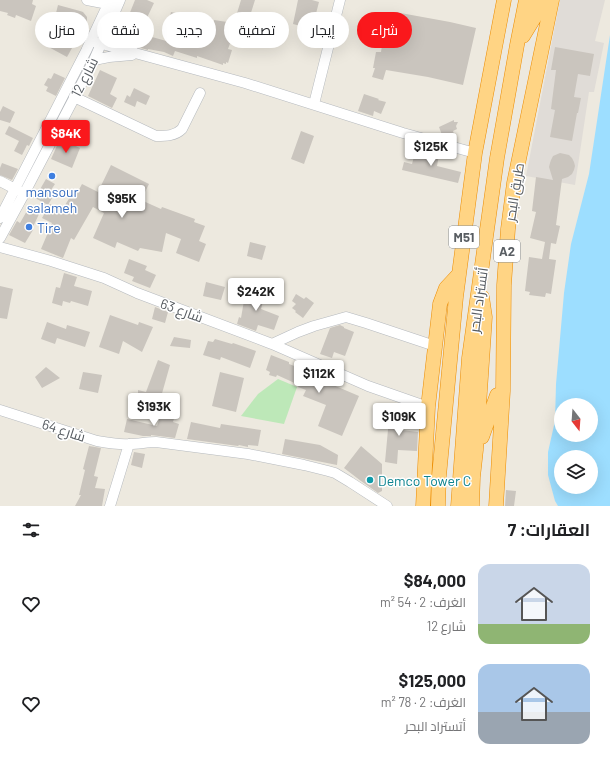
<!DOCTYPE html>
<html lang="ar">
<meta charset="utf-8">
<style>
:root{--surface:#fff;--page:#f6f6f6;--text:#202124;--muted:#757577;--accent:#fa181c}
body{margin:0;font-family:Barlow,Cairo,sans-serif;background:var(--page);color:var(--text);direction:rtl;height:100vh;display:flex;flex-direction:column;font-size:15px;white-space:nowrap}
*{box-sizing:border-box;margin:0}
p{font-size:13px;color:var(--muted)}
.icon{flex:none;width:22px;height:22px;fill:none;stroke:currentColor;stroke-width:2;stroke-linecap:round;stroke-linejoin:round}
.map{position:relative;height:506px;overflow:hidden;direction:ltr}
.side{display:flex;flex-direction:column;background:var(--surface);flex:1}
.side>*{flex:none}
.banner{position:absolute;left:12px;top:12px;width:400px;height:36px;direction:rtl;display:flex;gap:8px}
.needle{width:26px;rotate:163deg}
.controls{position:absolute;left:554px;top:398px;display:grid;gap:8px}
.controls a{display:grid;place-items:center;width:44px;height:44px;border-radius:50%;background:var(--surface);box-shadow:0 4px 16px #0002;font-size:20px}
.price{position:absolute;translate:-50% -34px;padding:0 9px;border-radius:4px;background:#fff;color:#222;font-size:13px;line-height:26px;filter:drop-shadow(0 1px 2px #0008)}
.price::after{content:'';position:absolute;left:50%;top:24px;width:12px;height:9px;margin-left:-6px;background:inherit;clip-path:polygon(0 0,100% 0,50% 100%)}
.price.current{background:var(--accent);color:#fff}
ul{padding:0;list-style:none}
li{display:flex;align-items:center;gap:12px;height:100px;padding:0 20px}
li span{display:grid;place-items:center;flex:none;width:112px;height:80px;border-radius:12px;color:#555}
li>.icon{margin-inline-start:auto}
span .icon{width:48px;height:48px;fill:#fffc;stroke-width:1}
li b{font-size:17px}
h2{display:flex;justify-content:space-between;align-items:center;height:48px;padding:0 20px;font-size:17px}
.pill{padding:0 14px;border-radius:18px;background:var(--surface);box-shadow:0 4px 16px #0002;font-size:14px;line-height:36px}
.pill.current{background:var(--accent);color:#fff}
.map>svg:first-child{display:block}
.industrial{fill:#e0dcd7}
.green{fill:#bde8b8}
.water{fill:#9ddeff;fill-rule:evenodd}
.building{fill:#cac5be}
.lines{fill:none;stroke-linecap:round;stroke-linejoin:round}
.minor-casing{stroke:#b5b9be;stroke-width:11}
.highway-casing{stroke:#ec8c00;stroke-width:15}
.minor{stroke:#fff;stroke-width:10}
.highway{stroke:#ffd484;stroke-width:14}
.shop-dot{fill:#3f7fe0;stroke:#fff;stroke-width:1.5}
.culture-dot{fill:#0f9aa8;stroke:#fff;stroke-width:1.5}
.labels{text-anchor:middle;dominant-baseline:central;stroke-width:3;stroke-linejoin:round;paint-order:stroke}
.shield{fill:#fff;stroke:#8a8e91;stroke-width:1}
.shield-label{font-size:13px;font-weight:bold;fill:#585d62}
.street-label{font-size:14px;fill:#585d62;stroke:#fff}
.shop-label{font-size:14px;fill:#366cbe;stroke:#fff}
.culture-label{font-size:14px;fill:#0d838f;stroke:#fff;text-anchor:start}
</style>
<div class="map">
<svg width="610" height="506" viewBox="0 0 610 506">
<rect width="100%" height="100%" fill="#ede9df"/>
<path class="industrial" d="M560 0H605L595 41 604 43 594 92H589L575 185 526 176Z"/>
<path class="green" d="M278 379 297 387 284 424 241 416 258 394Z"/>
<path class="water" d="M610 35V506H558L555 501 548 475V452L555 421 556 384 564 293 571 244 589 174ZM561 405H591V435H561ZM561 457H591V487H561Z"/>
<path class="building" d="M0 0H33L32 4 36 6 31 21 16 15 15 18 7 15 8 13 0 11Z
M135 0H147L154 3 145 22 129 15Z
M241 0H255L249 19 243 18 240 37 233 35 228 49 232 50 228 63 226 62V64L223 63V65L197 56V58L175 51 173 56 164 52 148 49V50L138 47 134 42 138 28 153 32 152 37 177 44 182 28 168 24 171 12 214 22V20L234 23Z
M298 0H312L319 2 312 29 293 24Z
M58 5 80 11 83 12 87 17V21L67 57 43 44 48 36 50 37 53 33 54 34 62 18 55 17Z
M395 12 450 22 476 28 463 85 428 77 386 70 383 80 372 77 375 68H373L376 52H381L382 45 390 46 392 32 387 31Z
M555 47 594 54 590 76 578 74 574 97 581 98 578 113H577L572 141 550 137 555 110 551 109 556 70H551Z
M100 70 117 78 110 94 117 98 112 108 88 96Z
M54 73 65 78 56 96 46 91 48 87 44 85 48 78 51 79Z
M134 88 150 96 146 105 137 101 135 107 124 102 127 95 130 97Z
M364 94 379 99 378 100 386 102 381 114 374 111 373 116 358 111Z
M3 106 15 112 10 123 0 120V112Z
M454 120V122H458L456 126 457 129 453 131 455 137 450 139 446 138 445 134 442 135 439 127Z
M9 126 33 138 29 146 27 145 22 155 14 151 19 141 5 134Z
M301 131 314 136 304 164 291 159Z
M60 139 80 148 72 168 51 159Z
M416 149 439 155 437 166 461 172 458 183 402 170 404 162 412 164Z
M560 153 569 155 572 158 574 162 575 166 574 170 572 174 568 177 562 179 556 225 560 226 556 244 551 243 549 259 556 260 551 294 546 293 545 297 529 295 530 292 525 291 529 257 542 259 545 242 530 238 536 212 532 211 536 177 553 180 549 167 550 163 551 160 553 156Z
M2 163 18 169 12 180 0 175V168Z
M111 165 149 184 141 200 161 209 162 207 195 219 194 222 205 226 199 241 206 244 199 262 176 253 181 239 166 233 162 252 140 248 138 251 117 242 115 248 93 238 104 213 93 207 74 240 71 238 63 258 41 249 52 223 42 218 50 204 62 210 70 197 74 199 82 184 98 192Z
M46 179 55 184 51 190 55 193 48 205 35 198Z
M28 209 39 214 32 229 33 230 25 243 9 235 17 221 20 223Z
M250 242 266 246 262 260 247 256Z
M129 259 147 266 145 270 156 275 150 288 132 281 134 277 124 273Z
M64 273 77 277 74 286 92 291 88 306 71 301 70 303 63 301 62 306 52 303 56 287 60 288Z
M206 282 225 287 221 300 203 296Z
M0 286 13 289 7 319 0 318Z
M246 289 265 293 261 309 279 316 274 330 258 325 256 331 237 324 239 317 241 318Z
M296 294 304 299 306 297 314 303 303 318 295 312 296 311 292 308 296 304 292 301Z
M155 307 168 312 165 323 152 319Z
M110 315 138 325 139 322 153 327 142 352 123 341 119 354 99 347Z
M47 322 66 329 67 325 90 332 85 347 57 338 55 344 41 339Z
M340 325 344 327V328L354 332 345 356 334 352 332 358 320 354 330 328Z
M174 337 191 340 190 348 170 346Z
M215 339 232 344 233 343 256 351 250 368 221 357 220 360 203 355 208 341 213 342Z
M271 355 289 362V364L310 372 309 374 327 381 326 382 359 396 342 436 318 426 326 405 303 396 306 390 298 387 299 385 277 375 276 377 269 375 270 372 266 370Z
M158 360 170 365 161 397 162 398 161 411 138 404V390L146 392Z
M46 367 60 378 42 388 35 377Z
M83 372 102 375 98 393 79 389Z
M220 372 244 378 236 412 212 406Z
M390 408 403 409 401 430 418 432 417 451 398 450 397 464 385 462Z
M162 411 175 415 173 422 179 424 175 438 151 435V436H143L124 432 127 419 157 426Z
M191 422 220 428 221 424 261 430 258 446 248 445V447L239 445 238 446 187 439Z
M285 439 320 445 338 455 337 465 282 454Z
M89 446 101 448 94 476 98 477 95 488 105 489 102 506H75L81 495H79L85 470 83 469Z
M361 446 382 464V491L378 493 361 481 344 468Z
M134 452 145 454 142 468 131 465Z
M506 490 516 491 514 506H505Z"/>
<g class="lines">
<g class="minor-casing">
<path id="minor" d="M87 0 113 5
M107 30 119 40 132 49
M91 41 245 83 403 133 475 153
M94 60 109 57 132 55
M74 97 156 136C166 136 175 136 182 129L200 93
M314 104 340 0
M0 181 19 191
M0 218 86 51 110 0
M0 238 24 194 94 60 120 0
M0 247 51 261 104 278 137 293 272 344 368 386 428 407
M272 344 298 332 314 326 339 319 346 317 366 323 435 346
M0 410 97 441C108 443 119 445 130 444 139 444 147 442 156 442L248 454 304 465 328 471 335 473 350 482 387 506
M110 506 129 444"/>
</g>
<g class="highway-casing">
<path id="highway" d="M523 36 534 18 538 0
M482 437 497 395
M423 506 428 407 440 304 446 288 459 274
M438 506 439 476 456 297 475 153 504 0
M458 506 469 358 497 158 517 45 526 0
M472 506 473 477 476 450 485 317 482 297
M496 506 503 391 504 285 508 229 514 183 552 0"/>
</g>
<use href="#minor" class="minor"/>
<use href="#highway" class="highway"/>
</g>
<g class="shop-dot">
<circle cx="52" cy="176" r="4"/>
<circle cx="29" cy="227" r="4"/>
</g>
<circle class="culture-dot" cx="370" cy="480" r="4"/>
<g class="labels">
<g class="shield">
<rect x="449" y="226" width="30" height="22" rx="3"/>
<rect x="494" y="240" width="26" height="22" rx="3"/>
</g>
<g class="shield-label">
<text x="464" y="237">M51</text>
<text x="507" y="251">A2</text>
</g>
<g class="street-label">
<text transform="translate(84 77) rotate(-63)">شارع 12</text>
<text transform="translate(514 192) rotate(-81)">طريق البحر</text>
<text transform="translate(478 300) rotate(-82)">أتستراد البحر</text>
<text transform="translate(182 310) rotate(20)">شارع 63</text>
<text transform="translate(64 430) rotate(18)">شارع 64</text>
</g>
<g class="shop-label">
<text x="52" y="191">mansour<tspan x="52" dy="16">salameh</tspan></text>
<text x="37" y="227" text-anchor="start">Tire</text>
</g>
<g class="culture-label">
<text x="378" y="480">Demco Tower C</text>
</g>
</g>
</svg>
<div class="controls">
<a><svg class="needle" viewBox="-14 -14 28 28"><path d="M0-13l5 13h-10z" fill="#e53935"/><path d="M0 13l5-13h-10z" fill="#757577"/></svg></a>
<a><svg class="icon" aria-label="layers" viewBox="0 0 24 24"><path d="M12 4l9 5-9 5-9-5zM3 14l9 5 9-5"/></svg></a>
</div>
<b class="price current" style="left:66px;top:154px">$84K</b>
<b class="price" style="left:431px;top:167px">$125K</b>
<b class="price" style="left:122px;top:219px">$95K</b>
<b class="price" style="left:256px;top:312px">$242K</b>
<b class="price" style="left:319px;top:394px">$112K</b>
<b class="price" style="left:154px;top:427px">$193K</b>
<b class="price" style="left:399px;top:437px">$109K</b>
<div class="banner">
<a class="pill current">شراء</a>
<a class="pill">إيجار</a>
<a class="pill">تصفية</a>
<a class="pill">جديد</a>
<a class="pill">شقة</a>
<a class="pill">منزل</a>
</div>
</div>
<section class="side">
<h2>العقارات: 7<svg class="icon" aria-label="filters" viewBox="0 0 24 24"><path d="M4 7h16M4 17h16"/><circle cx="9" cy="7" r="2"/><circle cx="15" cy="17" r="2"/></svg></h2>
<ul>
<li><span style="background:linear-gradient(#c9d6e8 75%,#8fb573 0)"><svg class="icon" aria-label="home" viewBox="0 0 24 24"><path d="M3 11l9-7 9 7M6 9v11h12V9"/></svg></span><div><b>$84,000</b><p>الغرف: 2 · 54 m²</p><p>شارع 12</p></div><svg class="icon" aria-label="heart" viewBox="0 0 24 24"><path d="M12 20l-8-8c-3-5 5-10 8-4 3-6 11-1 8 4z"/></svg></li>
<li><span style="background:linear-gradient(#a9c7e8 60%,#9aa5b1 0)"><svg class="icon" aria-label="home" viewBox="0 0 24 24"><path d="M3 11l9-7 9 7M6 9v11h12V9"/></svg></span><div><b>$125,000</b><p>الغرف: 2 · 78 m²</p><p>أتستراد البحر</p></div><svg class="icon" aria-label="heart" viewBox="0 0 24 24"><path d="M12 20l-8-8c-3-5 5-10 8-4 3-6 11-1 8 4z"/></svg></li>
</ul>
</section>
